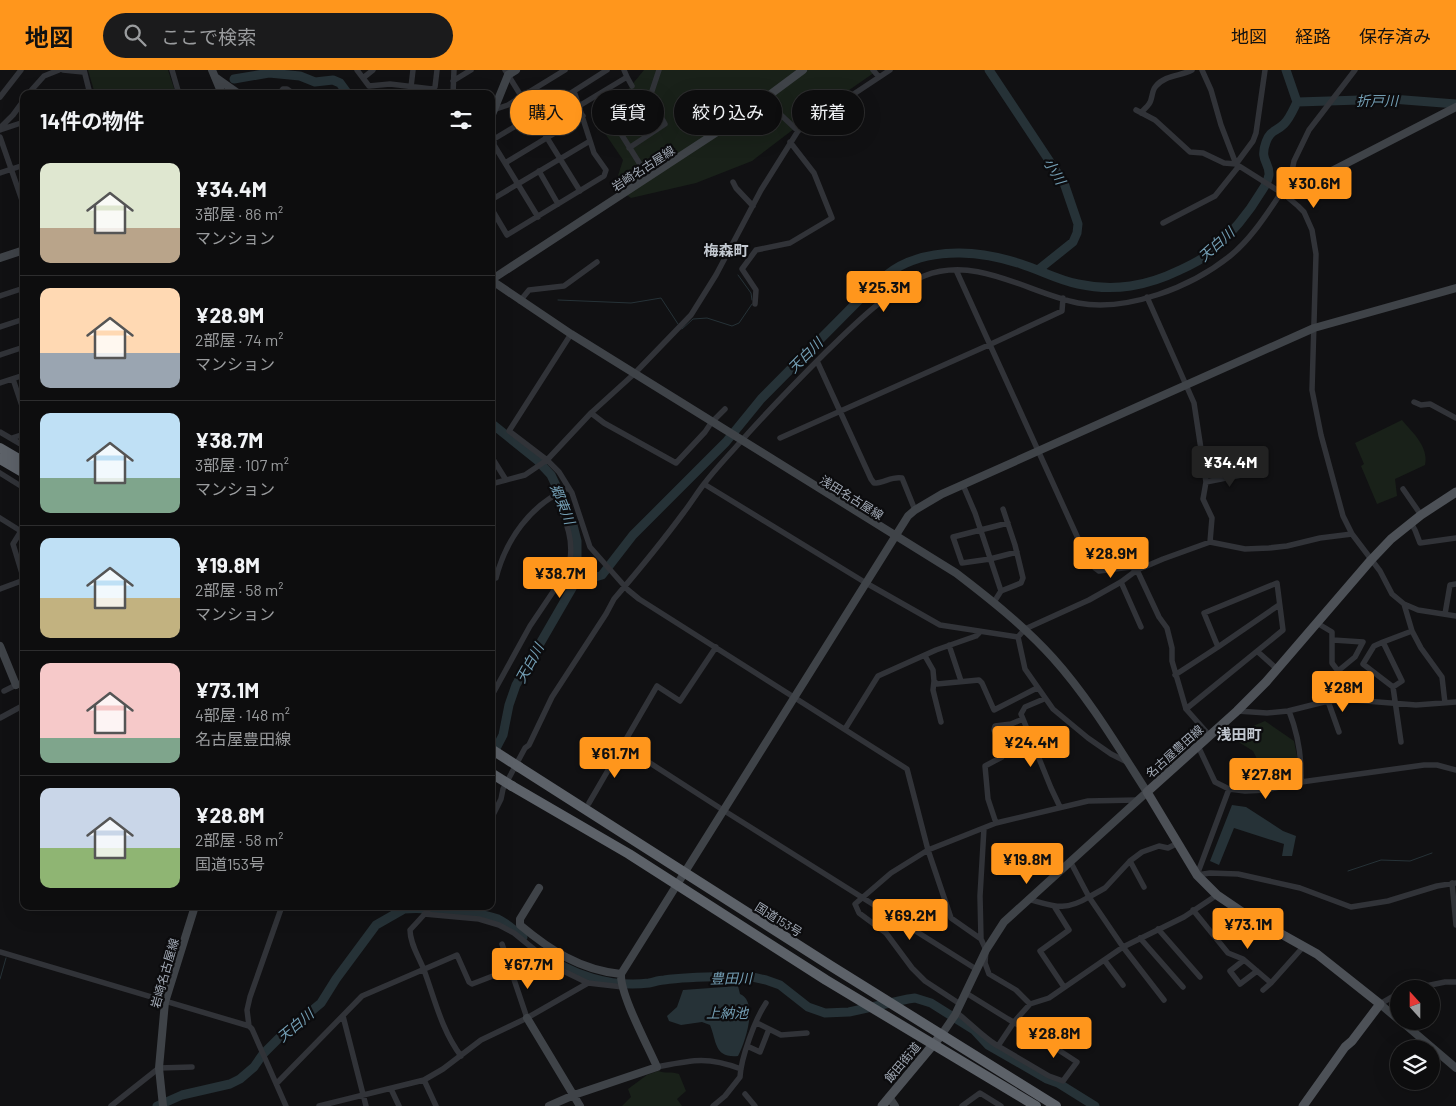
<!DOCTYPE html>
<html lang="ja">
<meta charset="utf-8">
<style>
:root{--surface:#0d0d0e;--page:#1b1b1c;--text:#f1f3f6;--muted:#9a9c9e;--line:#2d2d2e;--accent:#ff961c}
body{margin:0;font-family:Barlow,"Noto Sans JP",sans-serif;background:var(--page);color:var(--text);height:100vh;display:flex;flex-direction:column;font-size:19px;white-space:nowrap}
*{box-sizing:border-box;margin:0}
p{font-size:16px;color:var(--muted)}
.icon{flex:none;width:28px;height:28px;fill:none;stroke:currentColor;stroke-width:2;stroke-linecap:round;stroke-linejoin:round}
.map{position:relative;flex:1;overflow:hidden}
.sheet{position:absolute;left:20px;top:20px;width:475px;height:820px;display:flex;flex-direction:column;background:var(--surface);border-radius:10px;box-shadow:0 5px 20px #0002,0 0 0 1px var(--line)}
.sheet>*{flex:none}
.banner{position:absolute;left:510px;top:20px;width:475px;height:45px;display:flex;gap:10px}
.needle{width:32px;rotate:339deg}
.controls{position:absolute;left:1390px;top:910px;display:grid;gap:10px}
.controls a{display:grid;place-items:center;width:50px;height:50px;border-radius:50%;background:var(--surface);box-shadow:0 5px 20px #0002,0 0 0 1px var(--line);font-size:25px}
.price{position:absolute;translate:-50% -42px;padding:0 11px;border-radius:5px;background:var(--accent);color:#111;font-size:16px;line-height:32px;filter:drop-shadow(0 1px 2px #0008)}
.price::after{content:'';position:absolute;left:50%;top:30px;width:15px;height:11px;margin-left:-8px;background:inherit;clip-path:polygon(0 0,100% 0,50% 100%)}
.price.selected{background:#222;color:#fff}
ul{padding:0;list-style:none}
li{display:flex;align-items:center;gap:15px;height:125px;padding:0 20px}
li+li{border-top:1px solid var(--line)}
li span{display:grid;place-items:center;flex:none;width:140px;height:100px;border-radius:10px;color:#555}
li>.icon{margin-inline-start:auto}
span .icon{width:60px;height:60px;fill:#fffc;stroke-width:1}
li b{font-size:21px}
h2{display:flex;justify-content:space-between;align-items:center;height:60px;padding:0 20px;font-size:21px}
.tag{padding:0 18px;border-radius:22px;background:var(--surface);box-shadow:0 5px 20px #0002,0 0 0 1px var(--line);font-size:18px;line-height:45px}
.tag.selected{background:var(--accent);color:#111}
header{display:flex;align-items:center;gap:30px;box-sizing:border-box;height:70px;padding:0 25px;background:var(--accent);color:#111}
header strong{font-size:24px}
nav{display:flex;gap:28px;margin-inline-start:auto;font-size:18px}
.search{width:350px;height:45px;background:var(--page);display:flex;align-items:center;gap:12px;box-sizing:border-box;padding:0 18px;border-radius:28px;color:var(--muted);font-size:19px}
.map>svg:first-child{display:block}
.green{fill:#192119}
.water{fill:#263237}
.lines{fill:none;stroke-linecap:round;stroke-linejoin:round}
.stream{stroke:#263237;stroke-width:1}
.river{stroke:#263237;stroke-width:9}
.street{stroke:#313338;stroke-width:5.5}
.secondary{stroke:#3f4348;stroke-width:8}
.primary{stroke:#4d5157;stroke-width:9}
.highway{stroke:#5d6269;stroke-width:10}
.highway-bridge{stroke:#5d6269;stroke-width:10}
.labels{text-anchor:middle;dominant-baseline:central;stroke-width:4.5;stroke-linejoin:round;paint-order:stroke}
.street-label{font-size:12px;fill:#a1a9b5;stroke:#0c0c0e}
.water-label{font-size:14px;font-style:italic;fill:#739eb4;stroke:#0c0c0e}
.quarter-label{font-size:15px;font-weight:bold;fill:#c2c8d0;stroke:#0c0c0e}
</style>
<header>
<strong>地図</strong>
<div class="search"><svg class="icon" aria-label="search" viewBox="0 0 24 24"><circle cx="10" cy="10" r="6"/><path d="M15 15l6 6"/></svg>ここで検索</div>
<nav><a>地図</a><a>経路</a><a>保存済み</a></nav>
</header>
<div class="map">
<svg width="1456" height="1036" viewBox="0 0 1456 1036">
<rect width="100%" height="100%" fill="#111113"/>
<path class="green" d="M88 0H168L176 24H95Z
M644 0H878L803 52 752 91 696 113 631 128 621 121 616 112 623 90 602 59 621 28Z
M1402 350C1413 363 1429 377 1425 395L1395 409 1397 426 1377 434 1361 396 1364 394 1355 373Z
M1265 651 1294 671 1298 691 1297 708 1270 715 1253 681 1229 666Z
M658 1001C666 1004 671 1001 679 1004L686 1021 677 1029 682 1036H622L631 1027 628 1019 647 1005Z"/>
<path class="water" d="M1232 735 1246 737 1283 761 1296 766 1292 786H1282L1284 774 1234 758 1219 795 1210 791Z
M738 916 740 924C759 932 745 973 738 986 714 988 717 972 710 955L702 952 681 955 669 951 667 946 677 937 683 920Z"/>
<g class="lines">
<path class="stream" d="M738 205 751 223 752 230
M558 230 631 233 661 228 678 254
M682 259 693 249 707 248 732 256 739 253 752 234
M1348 801 1381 790 1410 791 1432 783
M0 909 6 888"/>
<path class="river" d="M989 0 1064 113 1078 154 1077 163 1073 172 1038 200
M234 9 269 3 300 6 315 12 333 10 340 13 348 24
M1297 32 1392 29 1456 34
M491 353 537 390 551 405 571 447 577 471V489L575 513 516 615 509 635 503 665 491 688
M575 513 602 505 633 465 726 372 761 329 867 222C877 213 887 203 900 196 937 177 982 181 1021 194 1040 200 1058 210 1078 214 1115 222 1147 216 1180 200 1191 195 1201 190 1210 183 1229 166 1248 144 1261 122 1264 118 1268 110 1269 105 1270 92 1259 91 1266 72 1270 60 1276 62 1284 54 1290 48 1293 40 1297 32L1286 0
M404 839C422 837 481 842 498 849 507 853 515 861 523 867
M541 882C570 905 612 918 649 913 654 912 659 910 664 910 692 906 721 907 748 906L766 910 780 915 808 937 825 943 849 942 908 929 915 928 931 933 974 960 988 975 1047 1009 1058 1013 1095 1036
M157 1036 182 1025 230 1014 240 1009 254 997 263 984 278 969 321 933 336 909 376 855 404 839 406 836"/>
<path class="street" d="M63 0 83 2
M84 0 90 24
M172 0 179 24
M357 0 369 16 390 14 432 19 435 17 437 0
M505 0 580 121
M873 0 879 7
M1202 0 1211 20 1221 55 1236 94 1285 125 1298 136 1304 142 1312 160 1316 184 1312 320 1321 365 1343 446 1352 464 1380 501 1392 524 1404 534 1418 540 1456 546
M627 7 632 16
M363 8 373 0
M453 11 471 0
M411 17 413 0
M28 24 44 6 59 0
M279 24 283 19H287L294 24
M453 24 454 0
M0 27 21 0
M650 27 659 0
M764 29 798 61
M579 36 627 7 624 0
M493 40 508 35 565 0
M1136 40 1155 50 1190 82 1203 83 1224 93 1236 94 1253 71 1256 63 1265 0
M1141 43C1143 40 1147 37 1149 34 1153 29 1151 21 1156 16 1165 5 1181 6 1192 0
M0 58 13 45 24 30
M0 60 24 52
M0 67 24 136
M491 74 494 75V69L574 21
M494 75 538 147
M629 78 665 54 650 27 623 45 618 59 648 107
M505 93 583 46
M539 101 558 134
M0 103 24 95
M733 112 736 118 753 136
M1293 119 1292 101 1294 91 1309 60 1355 0
M491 130 590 71
M491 138 507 165 604 106 606 100 594 83 574 21 607 0
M1163 153 1215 126 1239 96
M956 200 1081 475 1095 498 1099 501 1131 497 1137 500 1159 547 1167 558 1172 578V591L1186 639 1210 666
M0 226 24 218
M1147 227 1194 333 1206 412 1203 429 1212 448 1210 472
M520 231 529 220 564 216 597 192
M755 234 756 220 742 199 756 180 790 173 832 148 814 103 790 72
M0 257 24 249
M571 264 509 361 547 390 559 402 572 423 590 477 628 520 639 529 907 699 928 780 951 848 981 869
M0 285 24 277
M817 291 871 409 874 413C884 413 892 406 902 408L915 440
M13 309 24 342
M0 313 24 305
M1414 332 1421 335 1430 334 1456 348
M591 343 604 353 676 393 705 362 711 353 725 339
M0 362 24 376
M12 368 24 364
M780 368 991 274 1062 241 1063 228
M491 386 506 410
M0 403 24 418
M1206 412 1251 403
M491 414 525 405 547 390 591 343 634 304 691 245 716 205 761 120 798 61 890 0
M704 414 866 513 940 555 1018 567 1025 599 1053 639 1088 668 1111 684 1127 692
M963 415 975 443 1001 521
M1403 419 1421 445
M0 448 24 463
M1008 453 953 467 962 493 990 489 1017 482
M1411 453 1415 460 1420 473 1456 468
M21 461 13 474 24 510
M491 510 496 508C506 469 531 434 569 418
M1121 512 1141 557
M0 519 24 510
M994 532 1001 521 1021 513 1023 508 1015 475 1003 439
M1404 534 1412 561 1421 578 1442 607 1445 633
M1445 544 1450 515 1456 514
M1317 553 1332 562V593L1338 601 1355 587 1363 572 1333 570
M1018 567 1025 559 1089 530 1121 512 1137 500 1163 489 1210 472 1245 479 1269 478 1287 476 1320 468 1352 464
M1383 572 1374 576 1363 594 1393 617 1402 611 1383 572 1412 561
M949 575 961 611
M1218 577 1279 535
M1258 582 1277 599
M925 586 933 600 934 611 937 614 979 610 982 613 994 640 1037 618
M1175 605 1218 577 1204 543 1277 513 1283 560 1186 639
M934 611 933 620 941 652
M1393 617 1401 672
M4 621 24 611
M491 627 530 556 567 501C577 474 566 449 553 425
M1044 629 1025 637 1021 644 1051 718 1060 737
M1328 631 1339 662
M1237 641 1267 643 1288 641 1328 631 1353 630 1416 635 1456 632
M1289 641C1298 664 1302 687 1301 712
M0 648 24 635
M845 659 878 606 936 580 976 566 979 563
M622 675 723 740 976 899
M1198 676 1215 712 1229 719 1245 721 1267 720 1301 712 1424 695H1437L1456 700
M589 733 657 616 680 631 716 577
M491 749 501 729 503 719 525 678 529 675 552 627 606 544 614 529C638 501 662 472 684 442 691 433 697 423 704 414 713 402 724 390 735 378 764 345 795 313 826 282 856 253 886 222 924 206 977 185 1028 223 1078 233 1128 242 1191 217 1230 186 1251 169 1266 145 1281 123
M996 753 988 729 985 696 1002 687 1003 684 994 660 995 656 1011 654 1023 649
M984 758 980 826 981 869 986 880 985 893 989 904 1016 920 1030 934
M1070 791 1089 827 1105 818 1130 791 1142 782 1159 776 1168 778 1178 773
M1130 791 1144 817
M1197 805 1210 803 1238 804 1300 818 1351 837 1388 831 1437 816 1456 813
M1197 805 1229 719
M1452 813 1456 855
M1028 829C1054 836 1064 842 1089 827L1123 877 1164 930
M432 836 410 860C410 874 419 887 424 900 435 930 442 961 461 986
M1054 836 1069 860 1040 881 1064 917
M1193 840 1228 883 1243 889 1271 913 1263 920
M424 844 479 849 499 855 514 863 557 898 588 913 623 917
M1158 859 1200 907
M1140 868 1183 917
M502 874 527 948
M0 882 249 956 252 959 286 1036
M1244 890 1230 901 1240 914 1257 901
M1105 891 1123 915
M1271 913 1304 876
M1411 919 1445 912H1456
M966 923 1008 949C1031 962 1054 977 1077 992L1063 1011 1049 1006 998 976 1014 952 1030 934 1049 928 1123 877 1184 847 1217 825
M960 934 925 911 912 898 886 863 859 843 855 834 891 803 928 780 996 753 1088 731 1137 730
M1380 934 1399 923
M956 942C969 952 985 969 998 976
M343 946 366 1036
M757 953 781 965 807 963
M249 956 247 940 250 927 282 836
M747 976 760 982 769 959
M657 997C692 990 707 986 741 999
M424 1010 436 1036
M277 1013 362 926 457 885 469 912 472 914 511 899
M391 1019 399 1036
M745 1024 755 1036
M111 1036 159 998 192 997
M319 1036 424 1010 443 999 481 970 527 948 588 913
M713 1036 725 1026 740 1007C741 988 755 949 766 933
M962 1036 980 1023 1001 1036"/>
<path class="secondary" d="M212 0 222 24
M215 7 239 24
M491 47 508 5 516 0
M1285 125 1456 37
M0 188 24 180
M491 210 571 264 956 503C990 529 1024 556 1053 588 1089 628 1118 677 1147 722L1004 852 986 880 955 945 942 964
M491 210 737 49 803 0
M0 576 16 615
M539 818 520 849V855C550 880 580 900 621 904
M1380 934 1399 950
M527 948 580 1036
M1401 951 1456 998
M889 1027 895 1036
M163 1036 159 998 165 932 195 836
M549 1036 574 1025 657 997C648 976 620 925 621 904L908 446 915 440 942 424 1314 258 1456 218"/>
<path class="primary" d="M882 1036 942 964
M1303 1036 1345 977 1352 971 1380 934 1317 884 1242 842 1217 825 1197 805 1147 722 1237 641 1266 612 1371 490 1391 469 1421 445 1456 422"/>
<path class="highway" d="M0 378 24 392
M0 389 24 403
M519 697 831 896 1056 1036
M512 716 629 784 826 910 1036 1036"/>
<path class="highway-bridge" d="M491 679 519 697
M491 703 512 716"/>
</g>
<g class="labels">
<g class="street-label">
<text transform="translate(643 98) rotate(-33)">岩崎名古屋線</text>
<text transform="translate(852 427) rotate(32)">浅田名古屋線</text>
<text transform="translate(1174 681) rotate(-42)">名古屋豊田線</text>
<text transform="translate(779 849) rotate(32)">国道153号</text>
<text transform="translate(164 903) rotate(-74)">岩崎名古屋線</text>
<text transform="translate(902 992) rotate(-50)">飯田街道</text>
</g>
<g class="water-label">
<text x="1377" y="30">折戸川</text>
<text transform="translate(1055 101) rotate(59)">小川</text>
<text transform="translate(1216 174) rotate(-42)">天白川</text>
<text transform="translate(805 285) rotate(-45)">天白川</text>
<text transform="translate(563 434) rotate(68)">郷東川</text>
<text transform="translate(529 593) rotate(-61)">天白川</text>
<text transform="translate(731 908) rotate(-1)">豊田川</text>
<text x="727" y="942">上納池</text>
<text transform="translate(295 955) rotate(-40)">天白川</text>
</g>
<g class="quarter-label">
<text x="726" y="180">梅森町</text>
<text x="1239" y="664">浅田町</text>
</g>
</g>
</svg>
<div class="controls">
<a><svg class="needle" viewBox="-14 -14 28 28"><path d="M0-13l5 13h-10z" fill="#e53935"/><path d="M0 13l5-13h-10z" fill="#9a9c9e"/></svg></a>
<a><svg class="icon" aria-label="layers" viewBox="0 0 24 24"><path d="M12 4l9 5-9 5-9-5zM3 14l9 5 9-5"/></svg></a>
</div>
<b class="price" style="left:1314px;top:139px">¥30.6M</b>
<b class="price" style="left:884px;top:243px">¥25.3M</b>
<b class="price selected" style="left:1230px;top:418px">¥34.4M</b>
<b class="price" style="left:1111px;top:509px">¥28.9M</b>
<b class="price" style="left:560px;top:529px">¥38.7M</b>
<b class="price" style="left:1343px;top:643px">¥28M</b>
<b class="price" style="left:1031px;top:698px">¥24.4M</b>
<b class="price" style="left:615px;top:709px">¥61.7M</b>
<b class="price" style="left:1266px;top:730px">¥27.8M</b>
<b class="price" style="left:1027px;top:815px">¥19.8M</b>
<b class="price" style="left:910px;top:871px">¥69.2M</b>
<b class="price" style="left:1248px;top:880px">¥73.1M</b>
<b class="price" style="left:528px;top:920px">¥67.7M</b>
<b class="price" style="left:1054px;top:989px">¥28.8M</b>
<div class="banner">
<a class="tag selected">購入</a>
<a class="tag">賃貸</a>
<a class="tag">絞り込み</a>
<a class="tag">新着</a>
</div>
<section class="sheet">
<h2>14件の物件<svg class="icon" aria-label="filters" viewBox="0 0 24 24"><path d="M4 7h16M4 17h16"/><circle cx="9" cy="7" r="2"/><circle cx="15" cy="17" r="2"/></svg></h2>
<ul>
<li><span style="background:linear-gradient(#dfe7d0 65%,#b9a48a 0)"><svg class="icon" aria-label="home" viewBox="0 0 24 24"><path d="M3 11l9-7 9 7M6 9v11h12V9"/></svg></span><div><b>¥34.4M</b><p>3部屋 · 86 m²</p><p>マンション</p></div></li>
<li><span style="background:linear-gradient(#ffd9b3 65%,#9aa5b1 0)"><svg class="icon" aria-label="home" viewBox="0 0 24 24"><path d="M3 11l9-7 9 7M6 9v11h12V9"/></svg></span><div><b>¥28.9M</b><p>2部屋 · 74 m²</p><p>マンション</p></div></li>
<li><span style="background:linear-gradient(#bfe0f5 65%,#7fa58c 0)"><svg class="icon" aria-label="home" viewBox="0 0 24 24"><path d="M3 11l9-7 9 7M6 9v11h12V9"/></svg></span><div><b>¥38.7M</b><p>3部屋 · 107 m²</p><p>マンション</p></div></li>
<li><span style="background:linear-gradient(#bfe0f5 60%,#c2b280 0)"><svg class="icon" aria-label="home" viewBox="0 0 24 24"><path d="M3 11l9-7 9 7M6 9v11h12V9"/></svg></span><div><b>¥19.8M</b><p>2部屋 · 58 m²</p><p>マンション</p></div></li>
<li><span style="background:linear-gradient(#f6c9c9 75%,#7fa58c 0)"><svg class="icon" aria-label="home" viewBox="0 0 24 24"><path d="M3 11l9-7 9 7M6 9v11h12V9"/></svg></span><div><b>¥73.1M</b><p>4部屋 · 148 m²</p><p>名古屋豊田線</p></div></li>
<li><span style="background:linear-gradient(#c9d6e8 60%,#8fb573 0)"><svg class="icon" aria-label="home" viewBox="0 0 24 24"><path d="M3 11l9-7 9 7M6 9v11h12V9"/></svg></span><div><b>¥28.8M</b><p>2部屋 · 58 m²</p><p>国道153号</p></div></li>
</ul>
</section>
</div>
